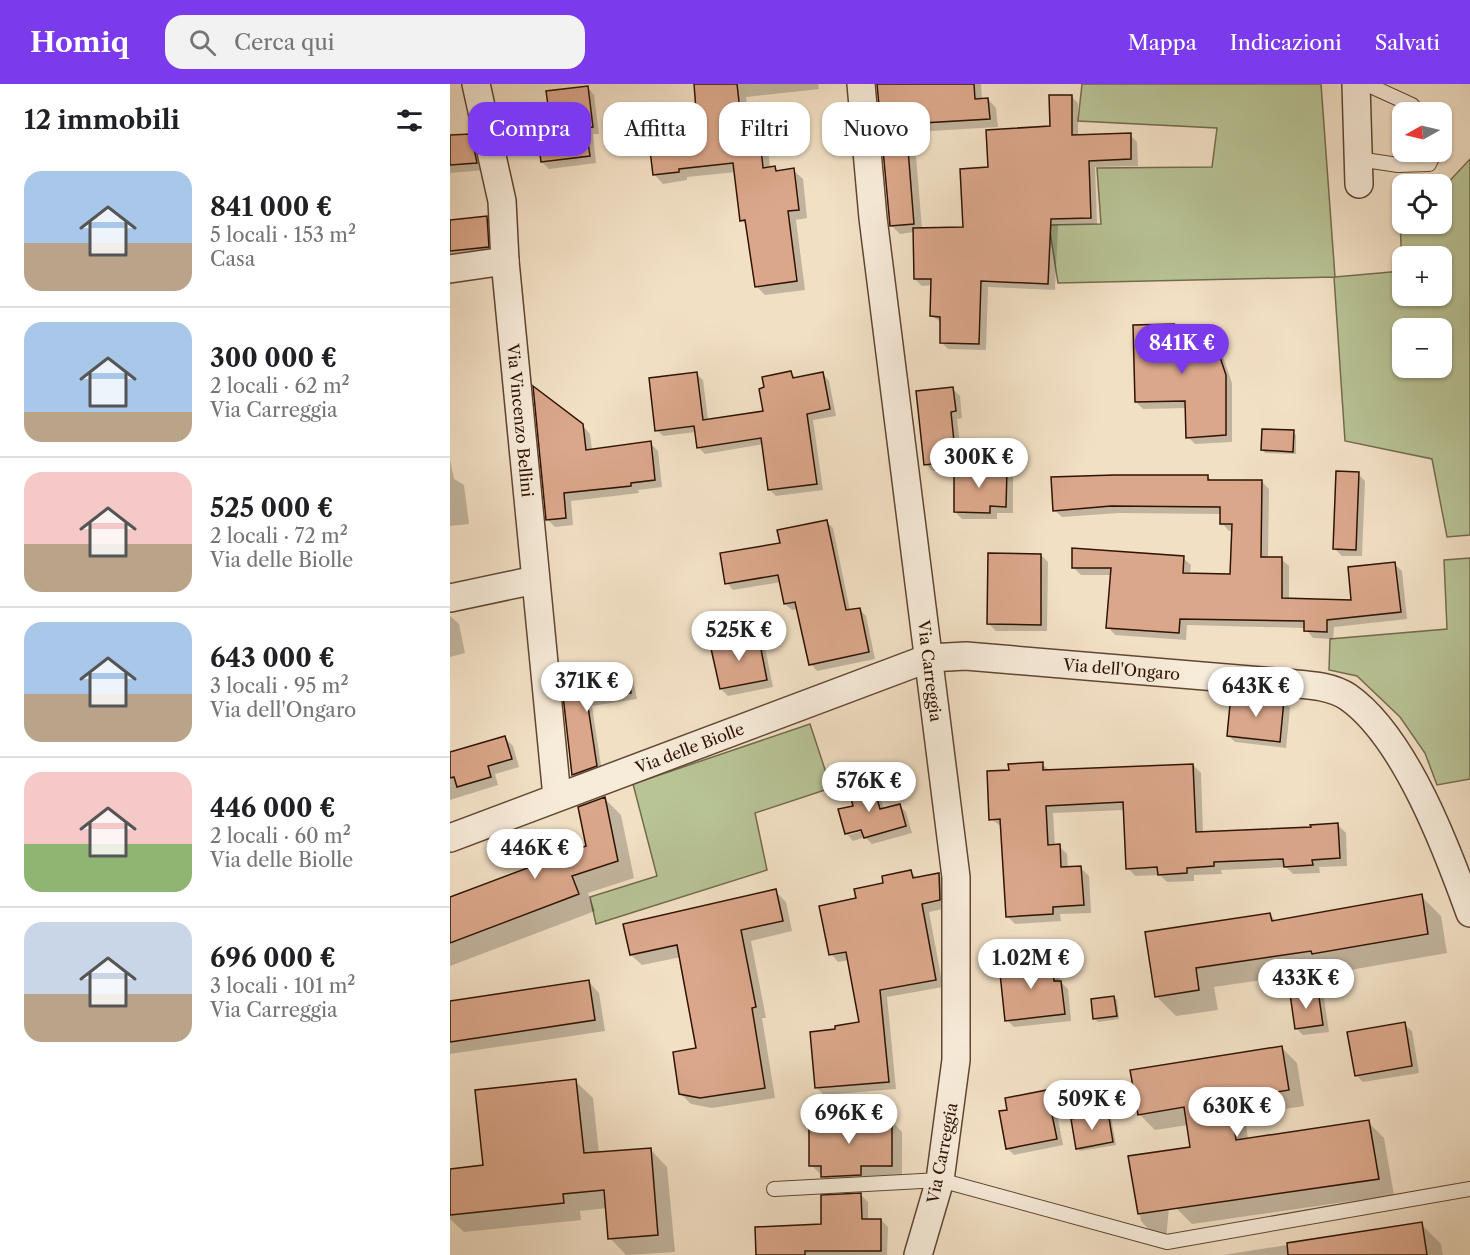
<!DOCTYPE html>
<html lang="it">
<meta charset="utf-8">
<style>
:root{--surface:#fff;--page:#f2f2f2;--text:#202124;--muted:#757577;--line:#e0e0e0;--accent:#7c3aed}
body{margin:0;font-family:"Libre Caslon Text",serif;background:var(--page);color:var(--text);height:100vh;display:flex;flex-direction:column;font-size:22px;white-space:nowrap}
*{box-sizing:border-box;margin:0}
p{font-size:20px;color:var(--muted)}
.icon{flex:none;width:33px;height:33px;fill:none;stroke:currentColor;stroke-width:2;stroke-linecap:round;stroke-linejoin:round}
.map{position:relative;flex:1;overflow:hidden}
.panel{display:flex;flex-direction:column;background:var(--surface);width:450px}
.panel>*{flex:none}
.hud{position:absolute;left:18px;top:18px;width:570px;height:54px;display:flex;gap:12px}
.needle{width:39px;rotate:262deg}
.tools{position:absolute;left:942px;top:18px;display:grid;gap:12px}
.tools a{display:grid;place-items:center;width:60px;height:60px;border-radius:12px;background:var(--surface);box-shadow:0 2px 4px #0004;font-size:30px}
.price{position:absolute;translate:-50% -51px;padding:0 14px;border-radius:21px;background:#fff;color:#222;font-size:20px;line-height:39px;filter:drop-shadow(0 2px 3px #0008)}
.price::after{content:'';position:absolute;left:50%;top:36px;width:18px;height:14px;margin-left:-9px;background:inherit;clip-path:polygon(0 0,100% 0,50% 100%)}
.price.active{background:var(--accent);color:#fff}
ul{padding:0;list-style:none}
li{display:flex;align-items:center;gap:18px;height:150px;padding:0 24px}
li+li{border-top:2px solid var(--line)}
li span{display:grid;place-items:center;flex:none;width:168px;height:120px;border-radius:18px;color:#555}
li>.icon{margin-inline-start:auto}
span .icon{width:72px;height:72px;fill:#fffc;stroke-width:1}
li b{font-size:26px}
h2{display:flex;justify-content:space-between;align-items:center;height:72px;padding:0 24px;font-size:26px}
.pill{padding:0 21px;border-radius:18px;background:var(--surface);box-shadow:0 2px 4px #0004;font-size:21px;line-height:54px}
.pill.active{background:var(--accent);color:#fff}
header{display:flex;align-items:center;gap:36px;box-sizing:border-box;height:84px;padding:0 30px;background:var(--accent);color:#fff}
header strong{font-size:28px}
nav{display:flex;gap:33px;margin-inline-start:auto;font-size:21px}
.search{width:420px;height:54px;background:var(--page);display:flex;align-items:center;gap:15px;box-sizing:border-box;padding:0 21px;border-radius:18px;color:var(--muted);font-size:22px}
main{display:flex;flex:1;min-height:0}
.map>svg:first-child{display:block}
.green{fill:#b8c396;stroke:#746b4c;stroke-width:1.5;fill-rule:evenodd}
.shadow{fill:#0003;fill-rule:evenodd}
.building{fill:#dba78b;stroke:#2f1301;stroke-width:1.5}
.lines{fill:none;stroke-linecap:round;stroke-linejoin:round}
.service-casing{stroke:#604632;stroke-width:16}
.minor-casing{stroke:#604632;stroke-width:30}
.service{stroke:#f7ebd9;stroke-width:14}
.minor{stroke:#f7ebd9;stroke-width:27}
.labels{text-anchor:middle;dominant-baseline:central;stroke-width:4.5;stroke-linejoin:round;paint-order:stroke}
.street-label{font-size:16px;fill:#2f1301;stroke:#f7ebd9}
</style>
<header>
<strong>Homiq</strong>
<div class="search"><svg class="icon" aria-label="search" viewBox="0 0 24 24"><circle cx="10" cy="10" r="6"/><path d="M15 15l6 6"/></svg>Cerca qui</div>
<nav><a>Mappa</a><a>Indicazioni</a><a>Salvati</a></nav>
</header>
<main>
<section class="panel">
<h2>12 immobili<svg class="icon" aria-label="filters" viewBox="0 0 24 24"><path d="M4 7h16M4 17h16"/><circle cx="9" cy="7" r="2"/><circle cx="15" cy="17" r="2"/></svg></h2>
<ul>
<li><span style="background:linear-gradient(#a9c7e8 60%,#b9a48a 0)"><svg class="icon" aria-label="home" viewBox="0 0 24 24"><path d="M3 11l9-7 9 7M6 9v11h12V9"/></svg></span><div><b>841 000 €</b><p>5 locali · 153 m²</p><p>Casa</p></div></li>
<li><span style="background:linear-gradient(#a9c7e8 75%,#b9a48a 0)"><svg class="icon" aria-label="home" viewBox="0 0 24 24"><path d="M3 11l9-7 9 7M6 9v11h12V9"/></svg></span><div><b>300 000 €</b><p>2 locali · 62 m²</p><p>Via Carreggia</p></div></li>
<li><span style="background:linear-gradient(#f6c9c9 60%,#b9a48a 0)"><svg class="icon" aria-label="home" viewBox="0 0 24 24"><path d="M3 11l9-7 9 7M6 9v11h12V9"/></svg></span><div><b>525 000 €</b><p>2 locali · 72 m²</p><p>Via delle Biolle</p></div></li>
<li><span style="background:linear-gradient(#a9c7e8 60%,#b9a48a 0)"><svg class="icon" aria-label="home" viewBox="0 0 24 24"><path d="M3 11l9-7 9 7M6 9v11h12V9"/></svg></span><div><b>643 000 €</b><p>3 locali · 95 m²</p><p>Via dell'Ongaro</p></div></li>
<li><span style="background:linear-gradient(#f6c9c9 60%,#8fb573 0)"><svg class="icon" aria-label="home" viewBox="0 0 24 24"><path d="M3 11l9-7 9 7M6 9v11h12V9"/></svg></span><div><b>446 000 €</b><p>2 locali · 60 m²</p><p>Via delle Biolle</p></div></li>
<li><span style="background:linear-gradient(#c9d6e8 60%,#b9a48a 0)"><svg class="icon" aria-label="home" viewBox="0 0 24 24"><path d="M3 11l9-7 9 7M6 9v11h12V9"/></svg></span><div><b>696 000 €</b><p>3 locali · 101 m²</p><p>Via Carreggia</p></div></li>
</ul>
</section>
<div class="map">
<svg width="1020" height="1171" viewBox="0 0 1020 1171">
<rect width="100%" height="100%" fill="#f2e0c5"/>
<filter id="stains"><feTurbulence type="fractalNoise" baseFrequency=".00333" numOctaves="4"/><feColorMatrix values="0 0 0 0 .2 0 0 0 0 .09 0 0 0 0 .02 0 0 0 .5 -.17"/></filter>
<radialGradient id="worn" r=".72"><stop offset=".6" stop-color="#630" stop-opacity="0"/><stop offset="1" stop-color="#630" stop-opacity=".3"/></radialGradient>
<path class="green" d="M632 0H871L885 193 952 187 950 134H952V140H992V105L1020 75V451L997 453 982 375 895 357 884 193 608 199 599 141 651 140 647 84 762 83 767 44 628 37ZM952 172H992V212H952ZM952 244H992V284H952Z
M1020 474V695L987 701 975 669 950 633 907 592 879 586 880 555 997 545 994 476Z
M360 640 381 704 305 729 317 786 146 840 140 813 207 792 183 700Z"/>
<path class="shadow" d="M245 0H368L369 5 296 13 300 46 308 45 317 54 320 84H325L329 88 343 86 353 95 357 134 346 136 355 206 315 211 306 202 298 142 291 136 286 88 237 93V96L213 100 204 90 248 27Z
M427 0H531L532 16 538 15 546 24 548 43 464 48 472 145H515L540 85 601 43 621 12 628 19V52L680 51 687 58 688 82 645 83 647 140 608 141 605 206 538 203 536 266 498 265 491 258 492 239 482 232V201L472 202 465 195 464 148 450 150 441 141Z
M137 3 144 11 149 50H143L146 79 99 85 92 78 102 37Z
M20 51 29 60 35 86 0 89V53Z
M36 134 45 142 46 170 0 176V138Z
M741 251H761L768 258 782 299V358L745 360 738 353 737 324 693 325 686 318Z
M341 289 347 295 373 290 379 297 386 332 363 336 373 406 326 412 320 406 314 360 255 370 248 363 246 348 213 352 207 346 246 290 253 296 258 336 315 329Z
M503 305 510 312 512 334 507 335 513 385 556 386 563 393V429H547V435H512L505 428 506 385 483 387 476 380Z
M132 341 140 350 142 366 200 359 208 367 212 403 188 406 189 409 121 417 123 441 105 443 97 435Z
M843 348 846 351V370L815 369 812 365Z
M0 376 4 395 14 401 19 440 0 442Z
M908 390 915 397 912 472H892L885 465Z
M758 393 762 397 812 398 819 405 818 474 831 475 839 482V516L903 517 944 480 952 487 957 535 884 543 883 555 863 554 855 544 737 541 736 556 665 551 658 543 662 491H631L624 484 733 474 741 481 740 490 782 491 783 447H779L772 439V430L669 429 612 433 604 426Z
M377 438 383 444 400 527 409 525 416 532 425 575 367 587 361 580 348 525 342 526 335 520 331 498 283 506 277 499 332 460Z
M591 471 598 478 597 547H546L539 540Z
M0 532 9 540 15 569 0 573Z
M307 552 314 559 323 603 278 612 271 605Z
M132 589 138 595 177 590 183 596 187 615 142 622 152 688 130 697 123 691 113 595Z
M833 617 840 624 836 664 785 658 778 651Z
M55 654 63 662 69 683 45 690 48 701 0 716V669Z
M592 680 600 687 743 681 751 689 753 749 862 745 888 741 896 749 897 782 869 783 870 789 843 790 836 783 771 786 772 790 744 791V797L717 798 710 791 685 792 678 784 674 726 603 729 605 762H609L617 770 618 784H631L639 792 641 829 610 830 611 837 565 840 557 832 552 743 541 735 560 687Z
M421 698 428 705 434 725 449 721 456 728 462 749 422 760 415 753 403 757 396 749 404 723ZM418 742 419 745 399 751V748Z
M154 714 171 731 184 794 138 809 145 827 0 882V815L138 763Z
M460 787 468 795 488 790 496 798 497 824 479 828 493 903 437 913 446 1005 374 1011 366 1003 387 947 411 939 399 876 388 878 381 870 408 815Z
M325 807 336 818 342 847 301 857 316 934H312L325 1014 262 1024 241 1020 230 1009 248 965 231 873 192 881 181 871Z
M971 812 991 832 997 869 883 889 880 886 764 903 768 926 726 932 706 912 820 831 826 837Z
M601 876 608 883 610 897 618 905 621 937 564 943 557 936Z
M139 898 149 909 155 947 0 970V919Z
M867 907 874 914 879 948 853 951 846 944Z
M664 913 667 916 669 935 648 938 645 935Z
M954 940 962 947 969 989 913 998 906 991Z
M831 963 847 979 854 1022 795 1031 798 1056 918 1038 934 1054 944 1111 742 1140 726 1124 721 1100 716 1156 710 1157 691 1137 680 1073 741 1064 738 1041 705 1046 689 1030Z
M125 997 143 1014 149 1070 200 1065 217 1083 225 1168 176 1171 160 1154 157 1124 130 1127 131 1136 14 1148 0 1135V1086L35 1082Z
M597 1007 604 1014 613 1061 564 1071 557 1064 559 1027Z
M658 1030 661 1033 666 1061 630 1067 627 1064Z
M442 1037 452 1048V1092H421V1101L384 1103 361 1081Z
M411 1111 418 1118V1136H431L438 1143 437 1171H307L373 1142Z
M971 1140 991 1160 993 1171H773Z"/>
<path class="building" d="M244 0H287L292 45 309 44 313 84 325 82 326 87 344 84 349 126 338 127 347 197 305 203 295 136 290 137 283 79 229 85V88L203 91 196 33 246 26Z
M427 0H524L525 15 538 14 540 35 456 40 464 140 440 142Z
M138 2 143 43 136 44 140 72 91 78 86 38 100 36 96 7Z
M599 11H622V51L681 49V75L639 77 641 134 601 135 598 200 531 197 529 260 490 259V233L480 232 481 195H464L463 144 513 143 510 85 538 83 536 46 600 42Z
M21 50 27 79 0 81V51Z
M37 132 39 163 0 167V136Z
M724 240 741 250 762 249 776 291V351L736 354 735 317 685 318 683 241Z
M341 287 343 294 373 288 380 325 357 330 367 400 318 406 311 354 247 364 244 342 205 347 199 294 247 288 253 336 313 327 309 305 314 303 312 293Z
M83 302 133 340 136 366 201 357 205 396 181 399V402L114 409 116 434 96 436Z
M503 303 506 327 501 328 506 377 474 381 466 307Z
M812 345 844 346 843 368 811 366Z
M504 383 557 385 556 423 540 422V429L504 428Z
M886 387 909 388 906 466 883 465Z
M664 391H758V396H812L811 473H832V514L901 516 898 483 945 478 951 528 877 536V548L854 547V537L730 535 729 549 656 544 661 484H622V464L734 472 733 489 780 490 782 440H770V423L661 422 603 427 601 393Z
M377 436 396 526 410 524 419 568 359 581 345 518 334 520 328 491 275 500 270 469 330 459 327 446Z
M538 469 591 470V541L537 540Z
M308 550 317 596 270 605 260 560Z
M132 588 133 594 178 588 181 609 137 616 147 682 122 691 111 594Z
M781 610 834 616 830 658 777 652Z
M55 652 62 675 38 682 41 693 7 703 4 693 0 694V668Z
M593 678V686L743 680 746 748 861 743 860 741 888 739 890 774 862 776 863 781 834 783 833 775 764 778V782L737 784V789L708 791 707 783 676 785 673 718 596 722 598 761 610 760 611 783 631 782 634 821 603 823V830L556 833 550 735 539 736 537 687 559 686 558 680Z
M422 696 430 725 450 720 456 742 414 754 411 746 395 750 388 725 403 722 398 703Z
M155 713 168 777 122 792 129 810 0 859V813L136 762 128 723Z
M461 786 463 794 489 789 490 816 472 820 486 896 430 906 439 998 365 1004 360 948 385 945V942L409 938 396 868 379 871 369 822 406 814 404 805 433 799 432 792Z
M326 805 333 837 291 846 306 923 302 924 315 1004 250 1014 229 1010 223 968 246 964 227 861 180 871 173 840Z
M972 810 978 850 862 870 861 867 746 884 749 906 705 913 695 848 820 829 822 837Z
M602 874 604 897H611L615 930 555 937 549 880Z
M139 896 145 936 0 958V917Z
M868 906 873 941 845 945 840 910Z
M664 912 667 932 643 935 641 915Z
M955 938 962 982 905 992 897 948Z
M832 962 839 1006 780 1016 786 1056 919 1036 929 1095 688 1130 678 1072 740 1063 734 1023 688 1031 680 986Z
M126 995 134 1069 201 1064 208 1151 158 1155 154 1106 113 1110 114 1119 0 1131V1085L33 1081 25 1006Z
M597 1006 607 1055 556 1065 549 1027 557 1026 555 1014Z
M658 1028 663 1058 626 1065 621 1035Z
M359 1035 442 1036V1082H411V1091L371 1093V1082H359Z
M411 1109 412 1135H431V1167H355V1171H306L305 1143 371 1140V1111Z
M972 1138 977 1171H838L837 1159Z"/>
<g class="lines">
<g class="service-casing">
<path id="service" d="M916 0 962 21 967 28
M908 75 948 81 979 80 985 68
M324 1105 490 1096 717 1158 1020 1105"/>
</g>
<g class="minor-casing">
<g id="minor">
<path id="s1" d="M26 0 52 117 55 177 107 713"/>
<path id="s2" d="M411 0 423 134 506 793V976L490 1096 468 1171"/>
<path d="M906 0 909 100"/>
<path d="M0 185 55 177"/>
<path d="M0 514 85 496"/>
<path id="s3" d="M0 754 479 574 516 572 836 599C856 601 880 601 898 613 955 653 997 765 1020 829"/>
</g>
</g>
<use href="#service" class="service"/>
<use href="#minor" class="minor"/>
</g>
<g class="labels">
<g class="street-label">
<text stroke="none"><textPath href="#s1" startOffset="340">Via Vincenzo Bellini</textPath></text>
<text stroke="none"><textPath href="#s3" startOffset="705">Via dell'Ongaro</textPath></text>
<text stroke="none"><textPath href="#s2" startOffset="591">Via Carreggia</textPath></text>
<text stroke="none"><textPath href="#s3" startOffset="256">Via delle Biolle</textPath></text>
<text transform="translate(492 1069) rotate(-79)">Via Carreggia</text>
</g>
</g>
<rect width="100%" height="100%" filter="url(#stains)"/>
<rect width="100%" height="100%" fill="url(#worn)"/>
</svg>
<div class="tools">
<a><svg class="needle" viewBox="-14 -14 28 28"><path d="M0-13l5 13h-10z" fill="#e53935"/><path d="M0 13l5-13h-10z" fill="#757577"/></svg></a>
<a><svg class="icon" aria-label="locate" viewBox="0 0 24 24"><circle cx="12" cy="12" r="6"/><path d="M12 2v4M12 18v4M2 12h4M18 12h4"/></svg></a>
<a>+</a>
<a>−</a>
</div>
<b class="price active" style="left:732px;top:291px">841K €</b>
<b class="price" style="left:529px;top:405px">300K €</b>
<b class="price" style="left:289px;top:578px">525K €</b>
<b class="price" style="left:137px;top:629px">371K €</b>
<b class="price" style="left:806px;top:634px">643K €</b>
<b class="price" style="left:419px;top:729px">576K €</b>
<b class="price" style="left:85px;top:796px">446K €</b>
<b class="price" style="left:581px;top:906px">1.02M €</b>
<b class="price" style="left:856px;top:926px">433K €</b>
<b class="price" style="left:642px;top:1047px">509K €</b>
<b class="price" style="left:787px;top:1054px">630K €</b>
<b class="price" style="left:399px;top:1061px">696K €</b>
<div class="hud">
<a class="pill active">Compra</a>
<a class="pill">Affitta</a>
<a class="pill">Filtri</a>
<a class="pill">Nuovo</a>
</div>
</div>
</main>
